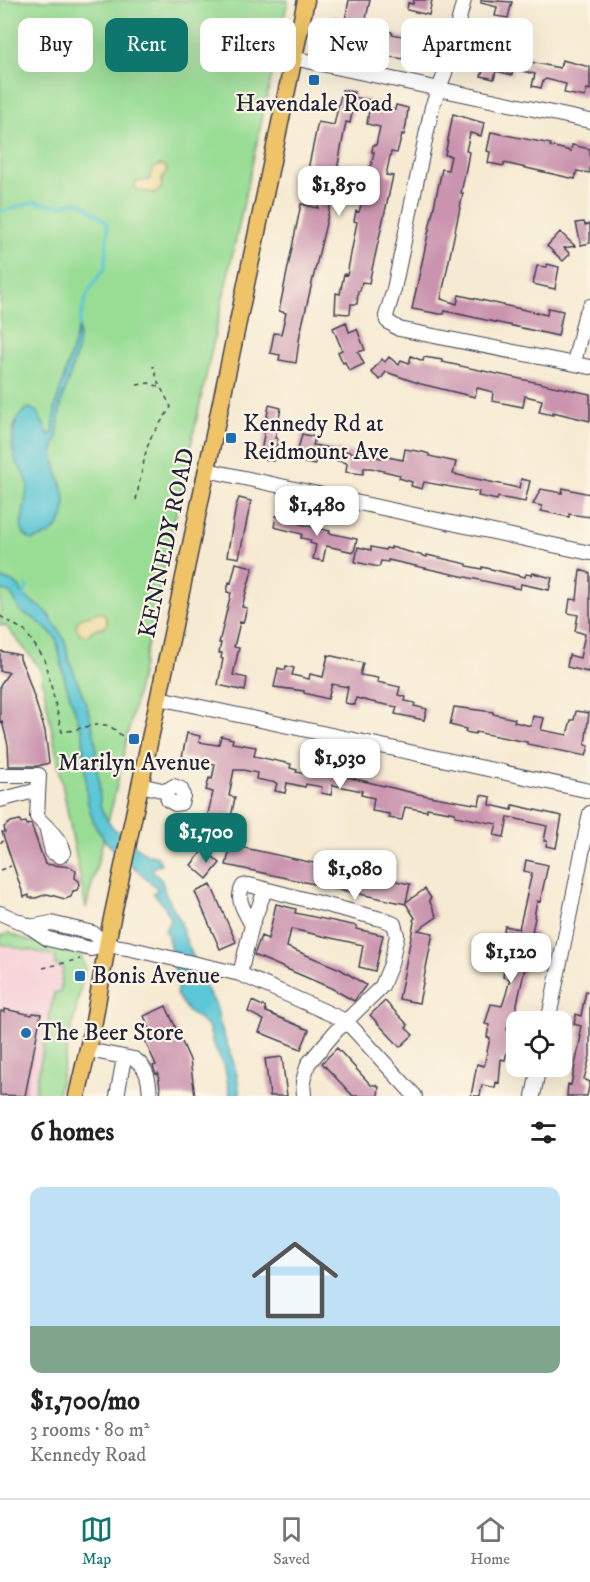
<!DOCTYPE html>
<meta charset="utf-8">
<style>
:root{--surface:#fff;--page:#f2f2f2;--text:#222;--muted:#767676;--line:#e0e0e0;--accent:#0f766e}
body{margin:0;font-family:"IM FELL DW Pica",serif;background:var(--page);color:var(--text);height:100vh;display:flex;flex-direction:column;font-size:22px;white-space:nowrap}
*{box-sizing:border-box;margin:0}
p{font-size:20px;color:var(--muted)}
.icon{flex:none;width:33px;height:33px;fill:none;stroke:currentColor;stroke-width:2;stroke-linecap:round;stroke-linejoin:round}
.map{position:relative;height:1096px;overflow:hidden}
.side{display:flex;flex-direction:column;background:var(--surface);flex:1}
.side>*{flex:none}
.top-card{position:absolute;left:18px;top:18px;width:555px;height:54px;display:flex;gap:12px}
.tools{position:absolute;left:506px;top:1011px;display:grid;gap:12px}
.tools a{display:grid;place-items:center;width:66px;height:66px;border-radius:12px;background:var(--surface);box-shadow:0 6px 24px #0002;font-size:30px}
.price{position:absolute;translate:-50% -51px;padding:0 14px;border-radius:12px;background:#fff;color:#222;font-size:20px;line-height:39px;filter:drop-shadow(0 2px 3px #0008)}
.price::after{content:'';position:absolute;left:50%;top:36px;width:18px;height:14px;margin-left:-9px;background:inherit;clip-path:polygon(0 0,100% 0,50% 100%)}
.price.selected{background:var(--accent);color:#fff}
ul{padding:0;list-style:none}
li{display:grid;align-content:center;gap:12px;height:318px;padding:0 30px}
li+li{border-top:2px solid var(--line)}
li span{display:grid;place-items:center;height:186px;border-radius:12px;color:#555}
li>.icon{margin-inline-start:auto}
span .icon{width:108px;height:108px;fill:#fffc;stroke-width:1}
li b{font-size:26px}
h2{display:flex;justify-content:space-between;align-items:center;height:72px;padding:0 30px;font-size:26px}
.pill{padding:0 21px;border-radius:12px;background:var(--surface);box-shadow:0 6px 24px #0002;font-size:21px;line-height:54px}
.pill.selected{background:var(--accent);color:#fff}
.tabs{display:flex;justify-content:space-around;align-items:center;height:84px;border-top:2px solid var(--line);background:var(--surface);font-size:16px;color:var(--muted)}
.tabs a{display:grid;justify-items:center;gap:3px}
.tabs .selected{color:var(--accent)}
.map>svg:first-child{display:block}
.built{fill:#f6cfd8}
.green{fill:#99dd95;stroke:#5e8068;stroke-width:1.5}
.sand{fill:#eeda9e;stroke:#887e6c;stroke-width:1.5}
.water{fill:#5cc7d6;stroke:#3f7488;stroke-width:1.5}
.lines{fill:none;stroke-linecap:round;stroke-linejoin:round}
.stream{stroke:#5cc7d6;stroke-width:3}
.building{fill:#ca94af}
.minor-casing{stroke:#424052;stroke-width:16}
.major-casing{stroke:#424052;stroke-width:19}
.path{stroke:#424052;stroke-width:1.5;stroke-dasharray:4.5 4.5;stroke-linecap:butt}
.minor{stroke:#fff;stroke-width:14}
.major{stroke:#efc469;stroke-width:16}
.poi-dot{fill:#1f6fb2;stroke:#fcf5e5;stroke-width:2}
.labels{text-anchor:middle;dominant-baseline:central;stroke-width:4.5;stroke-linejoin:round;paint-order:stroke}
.poi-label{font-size:24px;fill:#22223b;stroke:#fcf5e5;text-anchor:start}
.street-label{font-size:24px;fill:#22223b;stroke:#fcf5e5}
</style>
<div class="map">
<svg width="590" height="1096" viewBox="0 0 590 1096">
<rect width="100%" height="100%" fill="#fcf5e5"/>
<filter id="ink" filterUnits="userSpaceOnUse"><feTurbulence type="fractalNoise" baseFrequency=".0167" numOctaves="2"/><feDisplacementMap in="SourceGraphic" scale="12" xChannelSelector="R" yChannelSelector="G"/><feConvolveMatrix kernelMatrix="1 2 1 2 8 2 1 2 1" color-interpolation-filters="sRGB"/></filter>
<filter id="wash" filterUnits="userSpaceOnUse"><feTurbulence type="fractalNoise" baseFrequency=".008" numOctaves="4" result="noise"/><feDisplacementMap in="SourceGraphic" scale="24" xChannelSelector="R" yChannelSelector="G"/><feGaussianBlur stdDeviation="1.35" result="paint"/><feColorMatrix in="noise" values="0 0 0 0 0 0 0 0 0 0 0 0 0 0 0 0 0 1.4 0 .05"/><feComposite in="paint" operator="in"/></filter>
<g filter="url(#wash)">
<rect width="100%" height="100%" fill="#f6ead2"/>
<path class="built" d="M0 932 9 940 77 959 51 1096H0Z"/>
<path class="green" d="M0 0H288L114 798 86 908 40 668 6 626 0 625Z
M8 933 26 940 73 951 82 957 85 968 57 1096H34L54 993 60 992 63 968 55 965 56 956 0 944V937Z"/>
<path class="sand" d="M160 165 165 166 167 170 162 179 161 189 154 193 138 191 135 186 136 182 149 180 152 169Z
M98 612 105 614 107 623 105 627 93 630 87 636 80 634 76 626 79 619C85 614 91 617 98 612Z"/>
<path class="water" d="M79 326C81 350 68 377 62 401 59 412 59 425 57 437 56 442 54 446 53 450 53 473 71 491 63 517 57 533 46 537 31 540L24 534 21 527 28 484C26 474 18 468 15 459 10 443 12 414 30 408L37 412 49 435 53 433 55 408Z
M0 579 8 580 16 584 20 588 24 596 46 611 65 640 68 657 85 701 92 724 96 744 95 763 99 778 100 804 103 813 111 826 147 855 156 856 160 861 161 865 153 867 152 871 162 881 165 893 181 922 183 933 210 996C219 1006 217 1016 221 1027 229 1052 238 1068 240 1096H230L225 1068 213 1044 209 1028 198 1018 188 1012 176 994 178 987 168 936 165 931 170 919 164 905 153 893 158 890 156 887 106 842 94 824 87 800 83 735 65 681 56 638 35 619 21 612 11 594 0 589Z"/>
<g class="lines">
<path class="stream" d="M0 212 34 202 62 206 72 202H80L106 221 108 230 105 268 91 287 85 300 79 326
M24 596 27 586"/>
</g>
<g id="blocks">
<path class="building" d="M349 0H370L365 23 388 28 387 31 392 32V34L416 39H418L420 31 431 33 425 62 377 55 338 45 340 39 332 37 336 18 345 20Z
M414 0H432L429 15 407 10 408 3 413 4Z
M481 0 512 2 508 18 495 16 497 7 481 3Z
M473 39 484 41 483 53 498 56V54L513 56V52L531 56 530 62 560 68 562 60 590 67V90L587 89 585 97 564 93 566 84 546 79 543 81 541 88 532 86 535 74 513 69 512 75 496 71 494 79 481 76 483 71 467 68Z
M342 90 354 92 353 97 379 102 378 106 395 110 396 105 408 108 406 126 404 135 402 134 397 153 391 152 386 175 393 176 369 283 362 282 360 291H358L357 304H351L350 314 335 313 336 293 340 294 344 274 347 275 357 222 354 221 356 211 359 212 361 205 368 167H371L374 152H372L373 145H376L380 127 367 124 369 110 353 108 350 123 346 122 331 202 300 334 296 363 279 360 280 355 270 353 274 333 281 334 286 313 279 311 301 204 318 208 323 183 306 179 318 122 334 125Z
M453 114 484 123 481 136 470 133 466 151 469 152 467 164 461 193H463L441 299 457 304 459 295 547 315 548 308 563 311 558 336 445 311 444 314H440L412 309 442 169 448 170 451 156 445 155Z
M491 132 551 144 550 146 571 151 572 145 590 149V173L577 171 575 179 504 163V166L488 163 490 152 487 151Z
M584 222 585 225 590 224V243L581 245 576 223Z
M560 232 575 246 564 248 570 254 563 261 547 246Z
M547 264 559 267 555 289 533 284 537 266 547 267Z
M346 322 349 332 357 329 365 350 358 352 364 364 349 371 345 362 343 363 338 352 342 350 333 328Z
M411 356 423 361 424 357 442 360V362L590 394V421L553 412V415L539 412 542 400 525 396 523 407 492 401 493 392 477 388 475 397 421 384 386 372 380 380 371 372 382 359 385 362 389 357 399 365 401 360 409 363Z
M269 405 281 408 275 438 278 439 273 461 260 458Z
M302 434 315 437 313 445 382 458V456L403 460 405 449 423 452 429 454V456L456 462 453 474 481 480 519 488 521 479 530 481 525 502 498 497 497 500 478 496 479 492 424 482 422 489 411 486 412 482 399 478 400 475 371 468H364L363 474 346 472 347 463 316 456 315 465 295 461Z
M563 488 590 494V517L569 514V517L541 511 542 506 533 504 541 489 562 493Z
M239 498 251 501 239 558 227 556 236 506Z
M276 516 301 521 300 524 330 531 329 533 357 539 354 552 326 546 323 561 313 559 316 545 310 543 311 540 301 538 302 534 274 527Z
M358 547 371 550V547L385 550 386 548 391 549V547L427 557V555L467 564V566L482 569V567L525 577 526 574 532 575 533 573 552 578 549 590 521 584 520 589 388 560V562L381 561 379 567 355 562Z
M236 563 253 567 242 607 247 608 243 623 240 622 234 647 239 648 233 675 247 678 245 691 218 685 223 659 221 658 222 653H219L221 643H219L231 593 227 592 229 582 231 583Z
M580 570 590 573V663L588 672 567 667 569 655 580 658 585 634 575 631 578 615 568 613 570 599 577 600Z
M0 651 20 655V659L26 672 45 731 49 763 38 766H9L8 745 2 721 0 722V685L9 672 0 671Z
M328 655 363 663 360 675 378 678 377 682 400 687 398 695 406 697 405 701 415 703 414 706 427 709 424 720 395 714 397 707 372 702 356 698 355 705 345 703 348 687 332 684 328 699 304 693V691L274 687 278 668 285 670 286 666 294 668 292 675 309 679 310 674 323 677Z
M454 707 493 712V714L515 719 514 722 531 726 533 716 544 718 541 730 567 735 571 720H574L576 711 589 713 585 745 589 746 586 756 527 744V742L511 739 476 732 475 734 465 732 466 729 450 725Z
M187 733 200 736 199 742 217 745 219 744 221 736 233 739 232 743 256 747 254 756 291 764 290 768 297 770 296 772 316 776 317 770 418 794 479 805 481 795 491 797 490 805 512 810 513 805 562 816 556 848 546 846 547 841H544L547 826 508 817 504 837 494 835 497 824 455 816V813L427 808V811L405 807 402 820 389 818V814L372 811 374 798 361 795 362 791 333 785 331 795 321 793 322 787 306 784 305 787 287 783 285 793 275 791 277 783 256 779 257 773 243 770H234L229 796 235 797 230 823 224 821 221 832 199 827 201 817 207 818 213 792 206 790 209 778 212 779 215 764 182 757Z
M20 820 21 823 26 822 27 825 31 824 45 864 71 867 76 871 75 878 79 881 80 885 77 890 73 891 71 897 65 899 47 894 36 898H29V895L24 897 2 832H5L4 827 11 822Z
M231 845 410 884 406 902 425 889 431 898 429 900 437 917 418 930 433 933 419 1003 399 999 414 922 413 920 415 918 406 904 226 865Z
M204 849 220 863 207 879 191 865Z
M526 860 548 865 540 902 537 901 534 917 535 918 532 932 537 933 535 947 530 946 515 1013 514 1016 510 1015 507 1030 512 1031 505 1060 501 1059 499 1083 496 1082 495 1088 482 1085 480 1096H471L477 1064 484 1066 490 1038 487 1037 489 1025 485 1024 491 1004 502 1006 506 994 510 979 503 977 504 969 511 971 517 943 502 939 505 926 519 929 532 873 524 871Z
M211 885 236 942 220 949 195 892Z
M276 904 296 909 295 913 357 926 356 929 383 935 375 971 359 967 363 945 291 929 287 947 340 969 366 985 354 1001 331 988 254 955 261 936 268 939Z
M586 991 590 992V1056L584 1079 590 1082 587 1096H567L568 1084 571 1085 581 1036H579L581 1026 574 1024 576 1014 581 1016Z
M252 1001 265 1007 266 1012 309 1030 301 1049 259 1032 264 1020 248 1012Z
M385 1001 408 1025 406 1028 413 1035 400 1047 370 1015Z
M166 1006 190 1060 195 1096H161L158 1073 156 1074 153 1066 156 1065 141 1032 149 1027 144 1016Z
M4 1009 32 1015 33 1013 41 1014 25 1096 0 1095V1016L1 1011 4 1012Z
M337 1048 371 1085H376L379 1087 378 1096H353L322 1063Z
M282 1057 287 1096H270L265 1059Z"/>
</g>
</g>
<g filter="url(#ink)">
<use href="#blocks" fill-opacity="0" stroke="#424052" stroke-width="1.5"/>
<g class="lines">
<g class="minor-casing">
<path id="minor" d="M464 0 445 73 432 107 394 289 386 316 387 321 399 329 414 332 590 367
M293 58 590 121
M574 363 585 316 590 306
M207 470 590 553
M159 698 590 791
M0 775H39L37 817C46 827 60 838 64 852L60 856 52 852 46 826
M140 785 166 791 168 800 175 804 181 803 183 796 181 789 174 786 166 791
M0 800 38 790
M0 913 27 925 48 939 91 949 107 945 127 948 210 967 240 974 295 998 346 1021 415 1096
M252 925C245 912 235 899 243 886L249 885 385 920 394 924 397 935 391 964 382 986 336 1031 308 1064 303 1081 304 1096
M29 927 51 923 93 933 107 945
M240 974 252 925 265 890
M548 1022 590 813
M88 1050 134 1059C148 1067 149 1081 150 1096
M117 1096 124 1058
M533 1096 539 1066"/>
</g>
<g class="major-casing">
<path id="major" d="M77 1096 93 1027 110 928 306 0"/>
</g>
<path class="path" d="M137 385 149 383 160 387
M136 500 146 451 151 437 171 407 158 382 153 366
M0 616 25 631 45 660 62 732C77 731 97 720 111 727 120 732 124 742 135 744
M0 843 3 841
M0 870 11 866
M43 968 80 959"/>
<use href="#minor" class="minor"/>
<use href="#major" class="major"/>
</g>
</g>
<g class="poi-dot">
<rect x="308" y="74" width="12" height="12" rx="3"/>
<rect x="225" y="432" width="12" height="12" rx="3"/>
<rect x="128" y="733" width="12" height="12" rx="3"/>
<rect x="74" y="970" width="12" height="12" rx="3"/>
<circle cx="26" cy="1033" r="6"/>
</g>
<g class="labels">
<g class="poi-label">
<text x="314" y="104" text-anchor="middle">Havendale Road</text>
<text x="243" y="424">Kennedy Rd at<tspan x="243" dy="28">Reidmount Ave</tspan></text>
<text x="134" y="763" text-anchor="middle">Marilyn Avenue</text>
<text x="92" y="976">Bonis Avenue</text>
<text x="38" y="1033">The Beer Store</text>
</g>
<g class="street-label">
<text transform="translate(167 543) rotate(-78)">KENNEDY ROAD</text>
</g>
</g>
</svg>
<div class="tools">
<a><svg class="icon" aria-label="locate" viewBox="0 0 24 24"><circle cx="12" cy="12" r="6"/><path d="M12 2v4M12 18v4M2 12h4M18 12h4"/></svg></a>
</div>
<b class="price" style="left:339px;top:217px">$1,850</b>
<b class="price" style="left:317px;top:537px">$1,480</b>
<b class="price" style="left:340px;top:790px">$1,930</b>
<b class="price selected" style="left:206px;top:864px">$1,700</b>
<b class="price" style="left:355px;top:901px">$1,080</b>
<b class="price" style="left:511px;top:984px">$1,120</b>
<div class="top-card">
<a class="pill">Buy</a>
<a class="pill selected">Rent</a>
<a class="pill">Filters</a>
<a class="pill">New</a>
<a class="pill">Apartment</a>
</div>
</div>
<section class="side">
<h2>6 homes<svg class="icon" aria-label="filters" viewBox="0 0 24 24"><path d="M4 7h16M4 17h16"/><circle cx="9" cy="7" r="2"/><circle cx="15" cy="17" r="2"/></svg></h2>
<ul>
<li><span style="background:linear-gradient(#bfe0f5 75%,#7fa58c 0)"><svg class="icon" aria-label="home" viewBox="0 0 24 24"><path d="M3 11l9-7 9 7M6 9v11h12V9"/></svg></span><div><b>$1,700/mo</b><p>3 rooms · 80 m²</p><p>Kennedy Road</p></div></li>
</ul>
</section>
<nav class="tabs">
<a class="selected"><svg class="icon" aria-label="map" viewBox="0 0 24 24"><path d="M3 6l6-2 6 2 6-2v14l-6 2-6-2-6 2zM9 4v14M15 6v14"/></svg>Map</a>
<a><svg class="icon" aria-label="saved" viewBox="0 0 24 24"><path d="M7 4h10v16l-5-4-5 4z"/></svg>Saved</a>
<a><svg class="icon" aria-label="home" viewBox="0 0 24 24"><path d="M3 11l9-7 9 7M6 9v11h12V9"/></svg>Home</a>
</nav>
